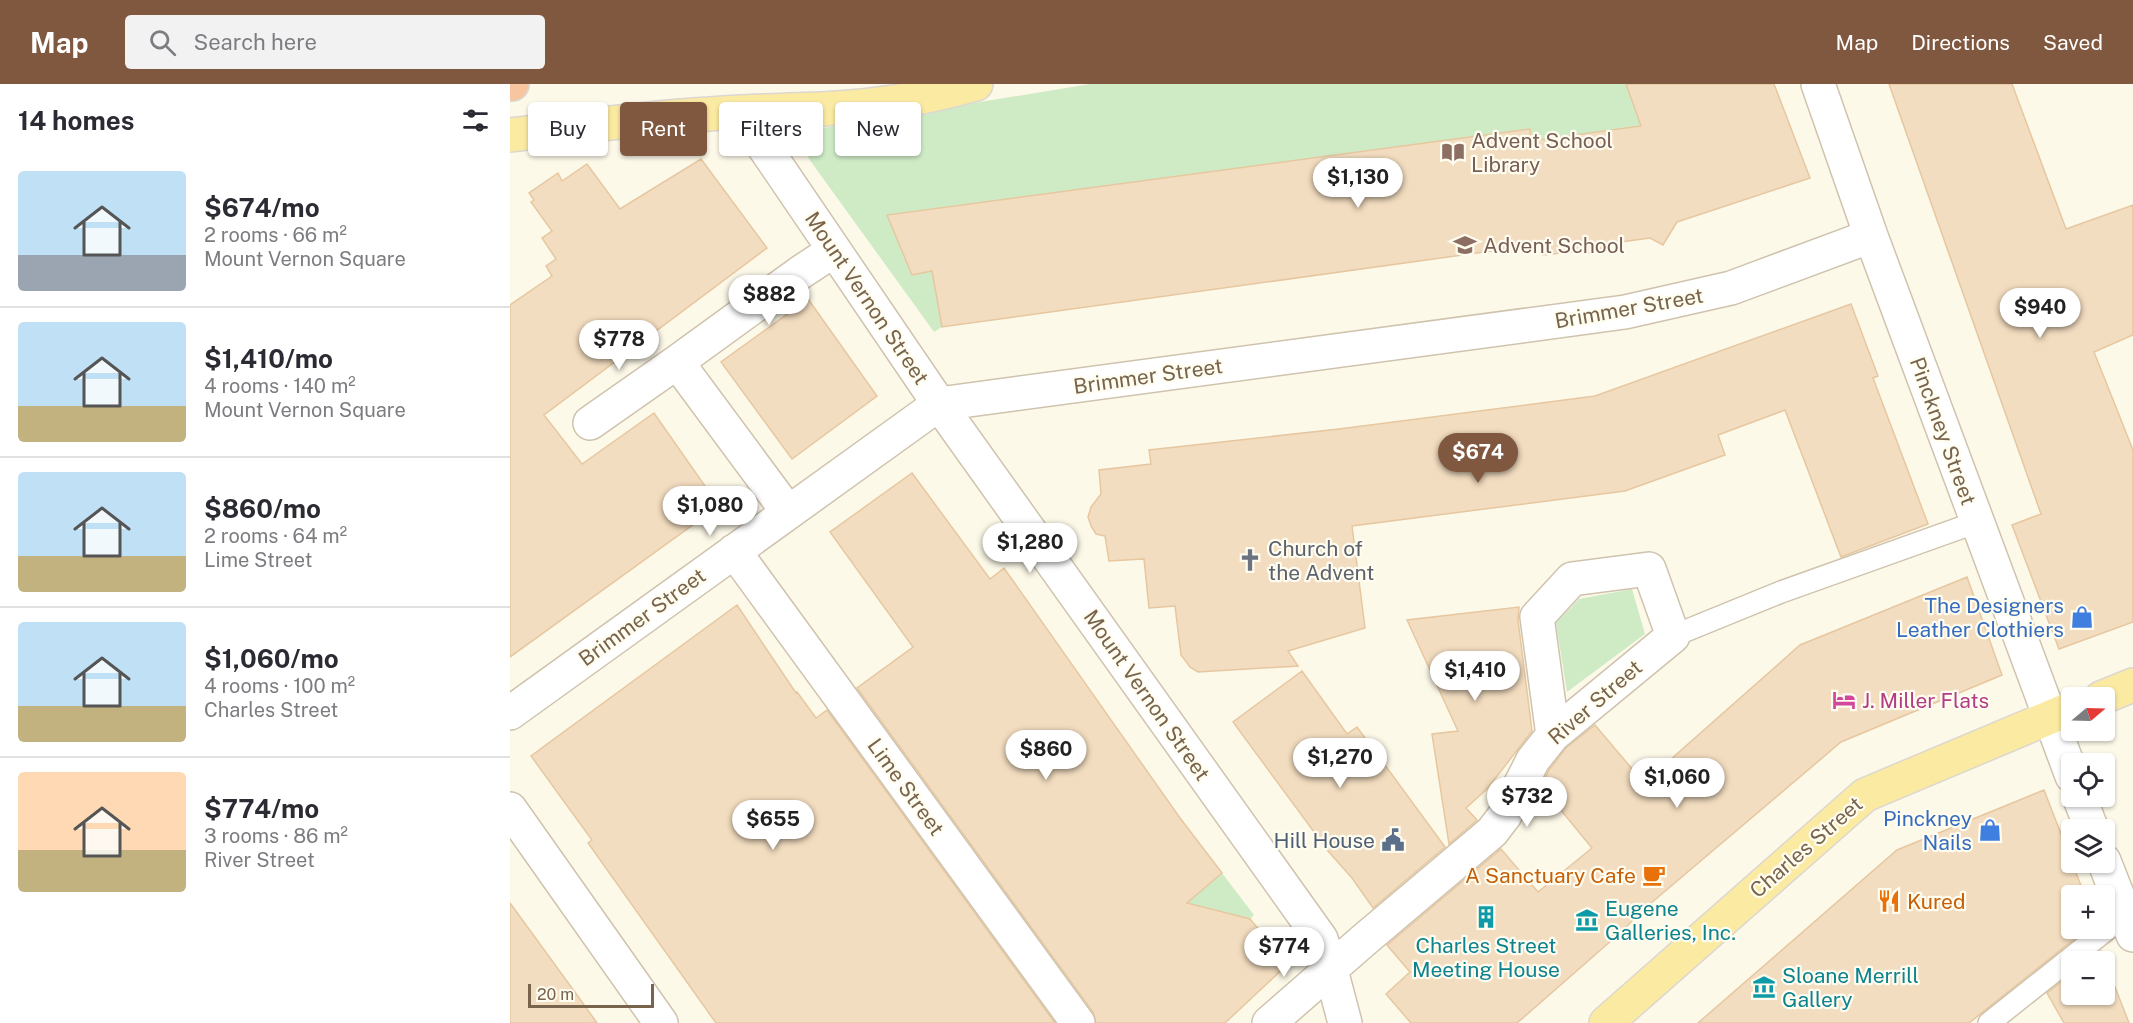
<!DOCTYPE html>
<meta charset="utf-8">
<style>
:root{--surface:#fff;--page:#f2f2f3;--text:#2b2b33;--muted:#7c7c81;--line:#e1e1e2;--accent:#80573f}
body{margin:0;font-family:"Public Sans",sans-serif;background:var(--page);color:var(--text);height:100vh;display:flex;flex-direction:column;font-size:22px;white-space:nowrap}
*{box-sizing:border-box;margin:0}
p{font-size:20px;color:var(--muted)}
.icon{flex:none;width:33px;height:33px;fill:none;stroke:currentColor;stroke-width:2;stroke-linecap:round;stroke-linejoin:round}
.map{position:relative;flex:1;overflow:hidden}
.panel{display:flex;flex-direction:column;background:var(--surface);width:510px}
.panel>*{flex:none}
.hud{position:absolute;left:18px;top:18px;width:570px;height:54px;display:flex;gap:12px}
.needle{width:39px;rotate:71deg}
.controls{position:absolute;left:1551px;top:603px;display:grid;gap:12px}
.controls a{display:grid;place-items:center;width:54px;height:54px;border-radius:6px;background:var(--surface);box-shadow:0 2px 4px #0004;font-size:30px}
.scale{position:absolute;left:18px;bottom:15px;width:126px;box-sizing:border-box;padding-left:6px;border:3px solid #78644c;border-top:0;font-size:16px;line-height:21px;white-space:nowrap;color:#78644c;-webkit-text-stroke:4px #fffcf0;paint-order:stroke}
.price{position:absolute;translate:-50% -51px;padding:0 14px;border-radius:21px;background:#fff;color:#222;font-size:20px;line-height:39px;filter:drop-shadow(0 2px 3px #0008)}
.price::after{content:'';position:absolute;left:50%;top:36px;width:18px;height:14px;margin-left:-9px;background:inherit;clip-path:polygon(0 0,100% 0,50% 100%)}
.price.on{background:var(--accent);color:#fff}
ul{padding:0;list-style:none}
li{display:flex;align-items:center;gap:18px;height:150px;padding:0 18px}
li+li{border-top:2px solid var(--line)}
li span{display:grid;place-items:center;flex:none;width:168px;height:120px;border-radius:6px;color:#555}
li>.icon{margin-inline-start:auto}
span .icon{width:72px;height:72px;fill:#fffc;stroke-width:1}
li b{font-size:26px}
h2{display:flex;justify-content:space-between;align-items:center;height:72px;padding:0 18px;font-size:26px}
.tag{padding:0 21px;border-radius:6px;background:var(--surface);box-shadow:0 2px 4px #0004;font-size:21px;line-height:54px}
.tag.on{background:var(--accent);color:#fff}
header{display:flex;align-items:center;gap:36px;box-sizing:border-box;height:84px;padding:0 30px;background:var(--accent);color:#fff}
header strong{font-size:28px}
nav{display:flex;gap:33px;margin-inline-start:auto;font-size:21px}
.search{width:420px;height:54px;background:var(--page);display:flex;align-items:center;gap:15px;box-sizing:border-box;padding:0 21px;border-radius:6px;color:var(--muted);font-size:22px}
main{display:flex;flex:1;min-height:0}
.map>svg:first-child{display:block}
.green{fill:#cfebc6}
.building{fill:#f3ddc0;stroke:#e6c7a0;stroke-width:1.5}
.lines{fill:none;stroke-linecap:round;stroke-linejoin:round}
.service-casing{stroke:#cfc3ae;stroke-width:24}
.minor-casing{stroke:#cfc3ae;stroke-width:36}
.primary-casing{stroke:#dcd7d0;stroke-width:36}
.motorway-casing{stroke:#dcd7d0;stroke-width:36}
.service{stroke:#fff;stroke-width:21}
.minor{stroke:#fff;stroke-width:33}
.primary{stroke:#fbeaa2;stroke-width:33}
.motorway{stroke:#f7c6a0;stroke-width:33}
.labels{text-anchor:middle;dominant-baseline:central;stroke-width:4.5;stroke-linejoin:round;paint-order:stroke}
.education-label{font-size:21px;fill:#785e54;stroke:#fffcf0;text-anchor:start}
.street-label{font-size:21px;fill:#78644c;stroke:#fffcf0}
.worship-label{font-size:21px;fill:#5b616d;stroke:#fffcf0;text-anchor:start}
.shop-label{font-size:21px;fill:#366cbe;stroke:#fffcf0;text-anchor:end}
.hotel-label{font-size:21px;fill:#b23c85;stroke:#fffcf0;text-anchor:start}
.service-label{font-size:21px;fill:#4e5e75;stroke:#fffcf0;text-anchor:end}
.food-label{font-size:21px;fill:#c56008;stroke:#fffcf0;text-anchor:end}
.culture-label{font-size:21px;fill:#0d838f;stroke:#fffcf0;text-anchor:start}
</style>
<header>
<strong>Map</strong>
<div class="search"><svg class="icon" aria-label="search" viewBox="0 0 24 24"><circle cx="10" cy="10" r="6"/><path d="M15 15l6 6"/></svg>Search here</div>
<nav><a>Map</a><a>Directions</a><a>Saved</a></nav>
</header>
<main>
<section class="panel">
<h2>14 homes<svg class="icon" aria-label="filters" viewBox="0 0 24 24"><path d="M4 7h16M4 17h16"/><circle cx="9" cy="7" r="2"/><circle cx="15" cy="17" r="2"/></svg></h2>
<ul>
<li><span style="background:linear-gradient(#bfe0f5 70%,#9aa5b1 0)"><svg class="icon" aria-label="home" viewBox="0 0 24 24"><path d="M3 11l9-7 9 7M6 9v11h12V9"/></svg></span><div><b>$674/mo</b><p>2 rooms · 66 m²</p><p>Mount Vernon Square</p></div></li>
<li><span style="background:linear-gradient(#bfe0f5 70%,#c2b280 0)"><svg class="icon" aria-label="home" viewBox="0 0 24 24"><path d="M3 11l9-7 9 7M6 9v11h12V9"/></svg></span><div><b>$1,410/mo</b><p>4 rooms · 140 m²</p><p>Mount Vernon Square</p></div></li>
<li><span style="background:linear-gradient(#bfe0f5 70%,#c2b280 0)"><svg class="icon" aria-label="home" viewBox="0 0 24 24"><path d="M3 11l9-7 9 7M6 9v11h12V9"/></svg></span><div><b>$860/mo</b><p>2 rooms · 64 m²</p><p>Lime Street</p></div></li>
<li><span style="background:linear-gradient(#bfe0f5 70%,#c2b280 0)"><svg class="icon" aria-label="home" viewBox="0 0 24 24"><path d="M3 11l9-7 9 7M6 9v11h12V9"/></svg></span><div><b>$1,060/mo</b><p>4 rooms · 100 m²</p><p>Charles Street</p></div></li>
<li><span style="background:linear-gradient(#ffd9b3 65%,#c2b280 0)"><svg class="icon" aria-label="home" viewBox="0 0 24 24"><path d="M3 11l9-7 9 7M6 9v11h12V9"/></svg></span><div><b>$774/mo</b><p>3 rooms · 86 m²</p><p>River Street</p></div></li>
</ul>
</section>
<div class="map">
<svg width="1623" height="939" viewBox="0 0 1623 939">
<rect width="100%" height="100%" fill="#fdf9e9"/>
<path class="green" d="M580 0H1116L1131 42 1021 57 1020 46 402 191 422 187 432 243 424 248 299 75 292 62 294 54 306 45Z
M1122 505 1135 550 1057 608 1046 539 1069 515Z
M712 789 744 831 740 835 666 828Z"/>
<path class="building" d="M1116 0H1264L1300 94 1167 138 1153 161 1140 154 1096 160 1088 167 1075 170 1070 167 1033 171 1032 160 432 243 422 187 402 191 377 131 1020 45 1021 57 1131 42Z
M1379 0H1502L1556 145 1623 121V251L1584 268 1623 366V538L1549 565 1502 441 1531 430Z
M191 75 257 164 34 331 72 380 144 329 209 422 0 573V221L42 192 36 182 46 175 32 154 42 147 21 118 24 116 19 109 48 89 52 97 77 80 110 125Z
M298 215 367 312 282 375 211 278Z
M1341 220 1368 292 1363 294 1418 440 1331 473 1275 326 1208 351 1215 371 1115 407 842 442 855 544 778 567 788 582 688 588 680 583 671 571 665 522 639 524 634 475 599 477 595 452 586 450 581 442 578 433 581 423 591 410 589 386 641 380 639 366 829 345 1085 312Z
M402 389 480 495 494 484 670 734 712 789 677 819 740 835 778 880 715 939H586L583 928 347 604 403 563 320 448Z
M1457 493 1492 591 1331 658 1134 825 1110 849 1007 939H901L876 910 900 888 877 861 991 765 1028 808 1082 764 1031 702 1039 686 1056 664 1085 641 1134 699 1290 561Z
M227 521 286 609 287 608 306 634 317 626 545 939H206L78 759 82 756 21 672Z
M1009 523 1008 536 1022 647 977 705 956 724 967 736 939 760 922 650 948 647 897 536Z
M792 587 837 650 847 643 935 763 863 824 842 794 818 767 723 638Z
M1534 706 1575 812H1562V844H1578L1459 939H1188L1387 766Z
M0 819 67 911 87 939H0Z
M1591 867 1619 939H1554L1537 909 1562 890V910H1594V878H1577Z"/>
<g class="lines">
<g class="service-casing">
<path id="service" d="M1163 552 1271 508 1467 438
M1479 939 1615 831"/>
</g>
<g class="minor-casing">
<path id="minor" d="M1308 0 1361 152 1562 692
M231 29 429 320 811 855 821 886 835 939
M167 278 278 428
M80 339 167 278 291 188 323 167
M224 467 568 939
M0 629 429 320 1115 228 1221 204 1361 152
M1569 712 1582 746
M0 725 151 939
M1594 777 1623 851
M759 939 854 856 982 748 995 731 1023 676 1043 651 1163 552 1139 485 1062 495 1027 533 1043 651"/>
</g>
<g class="primary-casing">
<path id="primary" d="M0 51C66 43 133 34 199 30 242 26 285 27 327 24 374 21 421 13 466 0
M1591 614 1623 601
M1096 939 1355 711 1562 624"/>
</g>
<g class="motorway-casing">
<path id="motorway" d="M0 0H2"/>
</g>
<use href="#service" class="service"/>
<use href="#minor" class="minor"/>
<use href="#primary" class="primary"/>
<use href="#motorway" class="motorway"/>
</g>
<defs>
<g id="library-bare" transform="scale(1.8)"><path d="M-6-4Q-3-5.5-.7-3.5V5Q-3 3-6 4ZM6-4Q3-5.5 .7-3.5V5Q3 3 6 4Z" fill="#8d6e63" stroke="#fffcf0" stroke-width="2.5" paint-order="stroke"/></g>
<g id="school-bare" transform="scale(1.8)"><path d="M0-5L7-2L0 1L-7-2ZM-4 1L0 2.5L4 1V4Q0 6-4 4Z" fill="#8d6e63" stroke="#fffcf0" stroke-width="2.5" paint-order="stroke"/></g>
<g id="church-bare" transform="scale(1.8)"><path d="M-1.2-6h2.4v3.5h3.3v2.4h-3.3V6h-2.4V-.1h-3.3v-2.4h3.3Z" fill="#6b7280" stroke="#fffcf0" stroke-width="2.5" paint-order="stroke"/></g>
<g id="shop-bare" transform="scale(1.8)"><path d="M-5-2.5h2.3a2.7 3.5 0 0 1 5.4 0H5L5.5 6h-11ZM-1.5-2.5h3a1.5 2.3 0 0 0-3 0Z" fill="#3f7fe0" stroke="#fffcf0" stroke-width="2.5" paint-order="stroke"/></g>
<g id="hotel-bare" transform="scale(1.8)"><path d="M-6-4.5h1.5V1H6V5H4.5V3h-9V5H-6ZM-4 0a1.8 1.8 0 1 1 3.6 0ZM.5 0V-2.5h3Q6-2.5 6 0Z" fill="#d1479c" stroke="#fffcf0" stroke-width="2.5" paint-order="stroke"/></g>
<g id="civic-bare" transform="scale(1.8)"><path d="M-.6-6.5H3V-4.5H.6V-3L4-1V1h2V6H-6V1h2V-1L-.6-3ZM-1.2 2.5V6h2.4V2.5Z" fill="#5c6f8a" stroke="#fffcf0" stroke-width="2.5" paint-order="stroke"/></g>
<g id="cafe-bare" transform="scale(1.8)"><path d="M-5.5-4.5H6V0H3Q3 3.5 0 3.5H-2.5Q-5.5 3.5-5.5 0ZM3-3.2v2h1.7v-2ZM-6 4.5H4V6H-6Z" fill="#e8710a" stroke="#fffcf0" stroke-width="2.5" paint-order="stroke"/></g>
<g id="restaurant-bare" transform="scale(1.8)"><path d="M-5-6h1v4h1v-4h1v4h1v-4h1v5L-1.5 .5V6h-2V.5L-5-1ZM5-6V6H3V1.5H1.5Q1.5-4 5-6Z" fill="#e8710a" stroke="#fffcf0" stroke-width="2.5" paint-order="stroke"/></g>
<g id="building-bare" transform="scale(1.8)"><path d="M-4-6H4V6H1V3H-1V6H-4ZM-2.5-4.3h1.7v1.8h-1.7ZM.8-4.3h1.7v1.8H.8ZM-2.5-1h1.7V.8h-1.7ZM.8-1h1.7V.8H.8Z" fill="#0f9aa8" stroke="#fffcf0" stroke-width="2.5" paint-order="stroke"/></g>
<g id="museum-bare" transform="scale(1.8)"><path d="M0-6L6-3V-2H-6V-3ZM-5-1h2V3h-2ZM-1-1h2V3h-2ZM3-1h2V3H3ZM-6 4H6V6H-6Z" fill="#0f9aa8" stroke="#fffcf0" stroke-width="2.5" paint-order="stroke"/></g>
</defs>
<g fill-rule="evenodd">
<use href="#library-bare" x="943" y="68"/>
<use href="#school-bare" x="955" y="161"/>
<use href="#church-bare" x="740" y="476"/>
<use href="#shop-bare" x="1572" y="533"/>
<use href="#hotel-bare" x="1334" y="616"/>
<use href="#shop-bare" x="1480" y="746"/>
<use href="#civic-bare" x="883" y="756"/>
<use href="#cafe-bare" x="1144" y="791"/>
<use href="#restaurant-bare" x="1379" y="817"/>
<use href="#building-bare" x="976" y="833"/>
<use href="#museum-bare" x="1077" y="836"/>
<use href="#museum-bare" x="1254" y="903"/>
</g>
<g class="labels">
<g class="education-label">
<text x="961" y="56">Advent School<tspan x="961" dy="24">Library</tspan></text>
<text x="973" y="161">Advent School</text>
</g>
<g class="street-label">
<text transform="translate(357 214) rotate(56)">Mount Vernon Street</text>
<text transform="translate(1119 224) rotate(-10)">Brimmer Street</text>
<text transform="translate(638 292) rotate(-8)">Brimmer Street</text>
<text transform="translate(1433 347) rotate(70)">Pinckney Street</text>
<text transform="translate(132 533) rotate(-36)">Brimmer Street</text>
<text transform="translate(637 611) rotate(55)">Mount Vernon Street</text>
<text transform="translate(1085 618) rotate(-41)">River Street</text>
<text transform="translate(396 703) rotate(54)">Lime Street</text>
<text transform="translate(1296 763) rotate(-41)">Charles Street</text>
</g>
<g class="worship-label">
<text x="758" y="464">Church of<tspan x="758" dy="24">the Advent</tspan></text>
</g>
<g class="shop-label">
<text x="1554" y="521">The Designers<tspan x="1554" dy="24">Leather Clothiers</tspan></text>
<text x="1462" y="734">Pinckney<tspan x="1462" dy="24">Nails</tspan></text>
</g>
<g class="hotel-label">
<text x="1352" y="616">J. Miller Flats</text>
</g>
<g class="service-label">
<text x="865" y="756">Hill House</text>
</g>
<g class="food-label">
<text x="1126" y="791">A Sanctuary Cafe</text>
<text x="1397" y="817" text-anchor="start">Kured</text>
</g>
<g class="culture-label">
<text x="1095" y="824">Eugene<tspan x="1095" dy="24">Galleries, Inc.</tspan></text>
<text x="976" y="861" text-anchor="middle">Charles Street<tspan x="976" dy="24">Meeting House</tspan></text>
<text x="1272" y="891">Sloane Merrill<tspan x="1272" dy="24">Gallery</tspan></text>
</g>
</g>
</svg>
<div class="controls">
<a><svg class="needle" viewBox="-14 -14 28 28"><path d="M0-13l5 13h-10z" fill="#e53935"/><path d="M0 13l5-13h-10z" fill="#7c7c81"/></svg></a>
<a><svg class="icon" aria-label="locate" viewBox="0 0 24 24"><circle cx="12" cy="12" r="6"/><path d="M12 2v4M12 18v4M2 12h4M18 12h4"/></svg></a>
<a><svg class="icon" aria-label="layers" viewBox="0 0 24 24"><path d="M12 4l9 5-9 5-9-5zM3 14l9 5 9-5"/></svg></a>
<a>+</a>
<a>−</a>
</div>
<div class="scale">20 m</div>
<b class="price" style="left:848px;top:125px">$1,130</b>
<b class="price" style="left:259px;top:242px">$882</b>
<b class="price" style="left:1530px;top:255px">$940</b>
<b class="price" style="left:109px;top:287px">$778</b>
<b class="price on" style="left:968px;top:400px">$674</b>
<b class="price" style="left:200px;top:453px">$1,080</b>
<b class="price" style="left:520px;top:490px">$1,280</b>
<b class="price" style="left:965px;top:618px">$1,410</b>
<b class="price" style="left:536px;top:697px">$860</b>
<b class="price" style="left:830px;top:705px">$1,270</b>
<b class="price" style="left:1167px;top:725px">$1,060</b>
<b class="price" style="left:1017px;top:744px">$732</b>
<b class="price" style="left:263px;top:767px">$655</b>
<b class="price" style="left:774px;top:894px">$774</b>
<div class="hud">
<a class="tag">Buy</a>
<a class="tag on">Rent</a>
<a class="tag">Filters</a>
<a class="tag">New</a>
</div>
</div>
</main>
